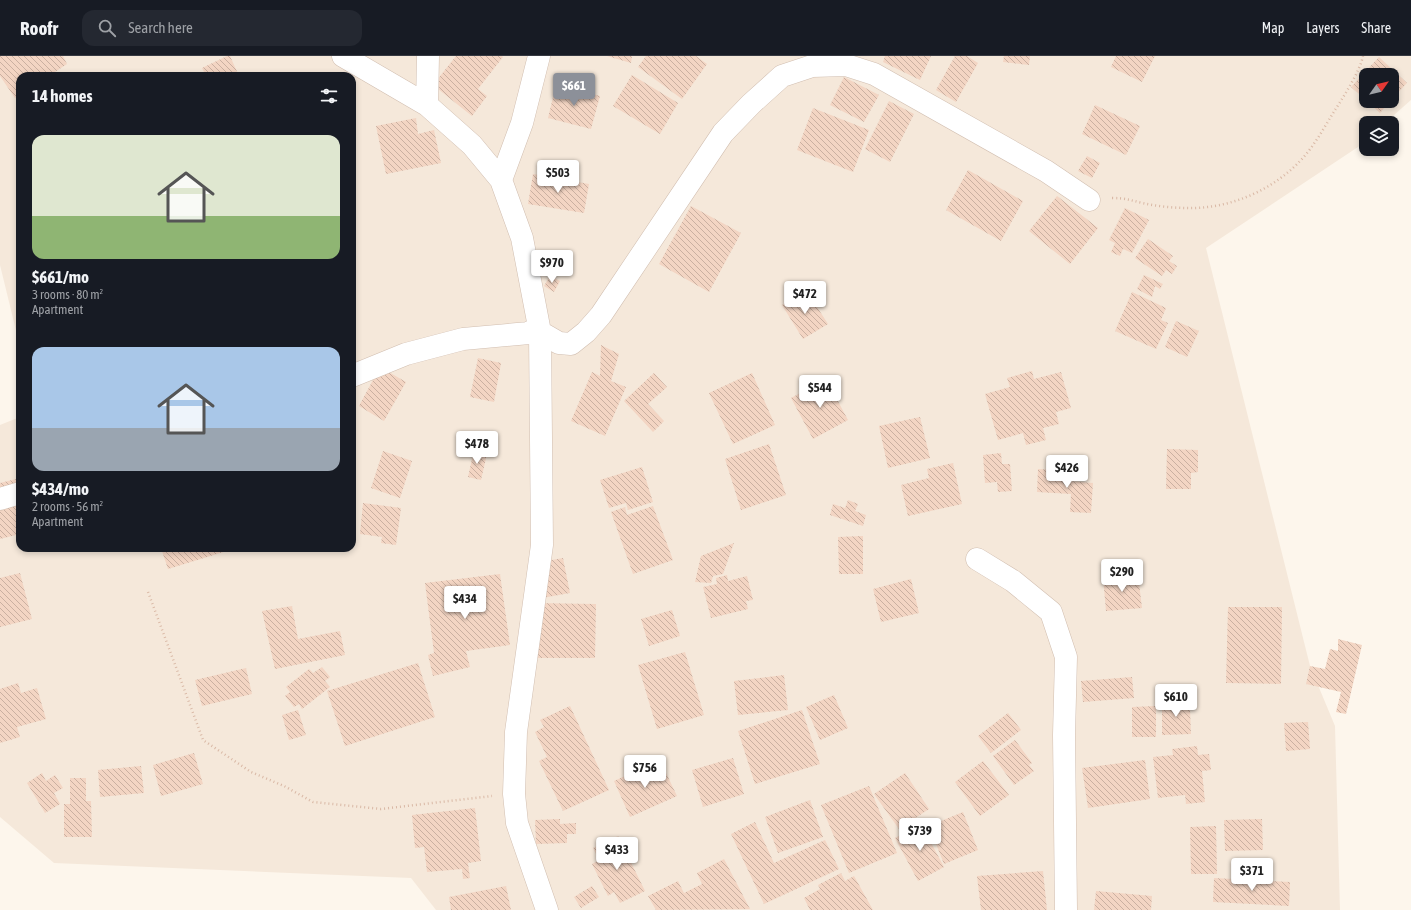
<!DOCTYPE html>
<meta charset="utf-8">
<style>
:root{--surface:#171b24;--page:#242831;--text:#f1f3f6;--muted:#9ea1a6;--line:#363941;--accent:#8c9099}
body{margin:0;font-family:"Asap Condensed",sans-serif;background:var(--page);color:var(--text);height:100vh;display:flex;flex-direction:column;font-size:15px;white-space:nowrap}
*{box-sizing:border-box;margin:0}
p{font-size:13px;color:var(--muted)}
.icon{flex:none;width:22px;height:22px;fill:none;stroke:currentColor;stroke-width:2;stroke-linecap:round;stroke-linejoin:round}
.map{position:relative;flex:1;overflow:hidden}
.panel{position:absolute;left:16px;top:16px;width:340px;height:480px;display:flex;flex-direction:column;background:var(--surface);border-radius:12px;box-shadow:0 2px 6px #0003}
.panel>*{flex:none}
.needle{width:26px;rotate:56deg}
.fabs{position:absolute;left:1359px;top:12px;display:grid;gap:8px}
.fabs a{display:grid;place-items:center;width:40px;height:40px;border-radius:8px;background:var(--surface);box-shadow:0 2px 6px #0003;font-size:20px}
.price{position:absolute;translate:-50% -34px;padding:0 9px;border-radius:4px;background:#fff;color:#222;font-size:13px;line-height:26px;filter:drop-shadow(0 1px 2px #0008)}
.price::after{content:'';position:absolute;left:50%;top:24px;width:12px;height:9px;margin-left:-6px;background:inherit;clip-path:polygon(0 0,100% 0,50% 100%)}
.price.selected{background:var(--accent);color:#fff}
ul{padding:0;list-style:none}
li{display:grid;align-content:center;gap:8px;height:212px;padding:0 16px}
li span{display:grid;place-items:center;height:124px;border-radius:12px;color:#555}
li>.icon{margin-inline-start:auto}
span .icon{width:72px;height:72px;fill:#fffc;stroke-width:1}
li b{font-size:17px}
h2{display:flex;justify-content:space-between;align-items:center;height:48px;padding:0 16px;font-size:17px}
header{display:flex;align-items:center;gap:24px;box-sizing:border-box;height:56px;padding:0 20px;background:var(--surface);border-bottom:1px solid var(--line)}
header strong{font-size:19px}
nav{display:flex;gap:22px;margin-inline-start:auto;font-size:14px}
.search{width:280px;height:36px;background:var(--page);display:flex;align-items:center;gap:10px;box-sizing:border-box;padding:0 14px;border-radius:12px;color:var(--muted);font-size:15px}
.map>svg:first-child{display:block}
.residential{fill:#f5e8da;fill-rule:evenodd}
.building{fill:url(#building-back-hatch)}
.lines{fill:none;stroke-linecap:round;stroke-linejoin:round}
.minor-casing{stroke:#d1beb0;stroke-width:23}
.path{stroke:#d9b8a5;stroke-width:2.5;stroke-dasharray:1 3;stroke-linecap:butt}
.minor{stroke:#fff;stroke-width:22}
</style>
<header>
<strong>Roofr</strong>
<div class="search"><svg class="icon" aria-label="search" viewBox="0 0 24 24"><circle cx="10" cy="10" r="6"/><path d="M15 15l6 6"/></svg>Search here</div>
<nav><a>Map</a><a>Layers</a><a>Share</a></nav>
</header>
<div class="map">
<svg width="1411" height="854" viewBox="0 0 1411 854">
<defs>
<pattern id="building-back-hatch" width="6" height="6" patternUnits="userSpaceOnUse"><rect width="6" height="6" fill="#f3d5c3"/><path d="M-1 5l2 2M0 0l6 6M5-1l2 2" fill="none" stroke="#cab0a1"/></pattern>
</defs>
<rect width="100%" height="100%" fill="#fdf6ec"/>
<path class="residential" d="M0 0H1411V44L1385 67H1366V84L1358 91 1206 192 1310 610 1335 670 1340 854H436L411 822 54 807 0 761V369L20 361V492H352V20H20V291L0 209ZM1366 19H1392V45H1366Z"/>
<path class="building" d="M0 0H63L67 8 49 20H20V39L15 42 0 20Z
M227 0H230L239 20H206L202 12Z
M456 0H502L503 1 478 33 487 40 472 60 433 29Z
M607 0H632L631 7Z
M646 0H696L707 8 682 43 638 11Z
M885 0H931L920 24 883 6Z
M955 0H967L978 7 956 46 936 34Z
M1004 0H1030L1029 9 1003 6Z
M1116 0H1155L1142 26 1111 11Z
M1379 1 1407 27 1392 43V19H1366V44L1351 31Z
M632 19 678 47 660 78 613 50Z
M844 21 879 39 864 66 830 49Z
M556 29 600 40 591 73 548 62Z
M889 45 914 58 890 106 865 93Z
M1367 45H1390L1380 57Z
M1095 49 1140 70 1126 99 1082 78Z
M813 52 869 74 853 116 797 94Z
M416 62 418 78 434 74 441 107 386 118 376 70Z
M1087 100 1100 107 1092 122 1078 115Z
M968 114 1023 145 1001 185 946 154Z
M533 118 589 128 584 157 528 148Z
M1057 140 1098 172 1070 208 1029 175Z
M691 150 741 177 709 236 659 208Z
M1125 152 1149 164 1132 197 1123 193 1120 200 1111 196 1115 187 1109 184Z
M1148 183 1173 200 1169 205 1177 210 1172 218 1166 214 1162 220 1135 202Z
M1144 219 1163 228 1160 233 1155 230 1152 241 1137 233Z
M550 220 560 225 554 236 544 230Z
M806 234 828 268 803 283 782 249Z
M1132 236 1166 252 1161 264 1168 267 1156 293 1115 275Z
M1176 265 1199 275 1187 301 1165 291Z
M601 289 619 298 611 325 626 331 605 380 571 365 592 316 600 320Z
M478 302 501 307 494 346 470 341Z
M380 311 406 326 384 365 359 350Z
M1032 315 1034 323 1061 316 1071 352 1056 356 1059 368 1043 372 1046 384 1026 389 1023 377 998 384 985 338 1010 331 1007 322Z
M654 317 667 331 648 348 664 365 653 376 624 345Z
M752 317 775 369 733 388 709 337Z
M826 323 848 364 813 383 791 342Z
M920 361 930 402 888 412 879 370Z
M769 388 786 439 741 454 725 403Z
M1167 393 1198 394V416L1191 417V433H1166Z
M474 394 487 398 481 424 468 421Z
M383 395 412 405 400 442 371 432Z
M1001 397 1002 408H1010L1012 435 998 436 997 426 985 427 983 399Z
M953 407 962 448 908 460 901 429 929 422 927 413Z
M642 411 653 446 628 454 626 447 609 452 600 424Z
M1038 413 1068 415V425L1093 427 1091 457 1070 456 1071 438 1037 436Z
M20 422V478L0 483V427Z
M848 444 858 448 855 455 866 459 863 470 830 459 833 448 845 452Z
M363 447 401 452 396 489 381 487 382 481 360 478Z
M653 450 673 504 633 518 611 456 625 451 627 459Z
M863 480V518H839L838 481Z
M734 487 723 518 713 520 711 527 695 526 701 500Z
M161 492H229L230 494 168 513Z
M563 502 570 537 542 542 535 507Z
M20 517 32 563 0 571V522Z
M500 518 510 589 466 595 470 611 433 620 428 599 434 597 425 527Z
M1138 518 1142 552 1106 555 1103 521Z
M727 519 728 525 747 520 753 544 746 545 748 553 711 562 703 531 717 528 716 522Z
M911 523 919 557 881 566 873 533Z
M533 547 596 548 595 602H532Z
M292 550 298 583 340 575 345 599 275 613 262 555Z
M1228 551H1282L1281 628 1226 627Z
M672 554 680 580 649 590 641 563Z
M1338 583 1362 589 1346 658 1336 656 1341 636 1306 628 1310 610 1325 613 1330 593 1338 595Z
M685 596 704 659 657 673 638 609Z
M418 607 435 661 345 690 327 635Z
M322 611 330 621 325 625 330 631 302 653 299 648 294 651 285 640 290 636 286 631 309 613 313 617Z
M246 612 252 638 202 650 195 624Z
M784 619 788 654 738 659 734 625Z
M1132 621 1134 642 1083 646 1081 625Z
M18 627 21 637 37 632 46 663 17 671 20 681 0 687V633Z
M834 639 848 672 820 684 806 651Z
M1183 639 1185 653H1190L1191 678 1162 679V653H1170L1168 641Z
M570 650 609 734 563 755 539 705 547 701 535 676 544 671 540 664Z
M1156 650V681H1132V651Z
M298 654 306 679 289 684 282 659Z
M802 654 820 708 755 728 738 675Z
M1008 657 1021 674 991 697 978 680Z
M1308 666 1310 693 1286 695 1284 667Z
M1015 684 1032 707 1029 709 1034 715 1014 729 993 700Z
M1197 690 1198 699 1209 698 1211 714 1202 715 1205 746 1186 748 1185 739 1158 742 1153 701 1173 699 1172 693Z
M194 697 203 728 161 740 153 709Z
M733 702 744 738 703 751 692 714Z
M660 704 677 740 630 761 614 725Z
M1145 704 1150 743 1088 752 1082 712Z
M983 705 1009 739 980 760 955 726Z
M141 710 144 737 100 741 98 714Z
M42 717 46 725 55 719 63 732 54 737 60 748 45 757 27 727Z
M905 717 929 753 899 773 874 738Z
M70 722H86V745H91L92 781H64V748H70Z
M869 730 897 797 849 817 821 749Z
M810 744 823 781 778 797 765 761Z
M475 752 481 805 468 807 470 822 463 823 462 813 427 816 424 791 415 792 412 759Z
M963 756 978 794 944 808 929 770Z
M560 763V768L576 767V778H567V787L536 788 535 764Z
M1262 763 1263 794 1225 795 1224 764Z
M755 766 774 807 825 784 839 813 764 848 731 778Z
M921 768 944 811 918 825 895 782Z
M1216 770 1217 818H1191L1190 771Z
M618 780 645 835 620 847 614 836 608 840 592 808 599 804 593 792Z
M724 803 750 853 656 854 648 840 678 825 684 837 702 828 697 817Z
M1043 815 1047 854H981L977 820Z
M841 817 845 825 854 820 873 854H810L804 842 820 833 818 829Z
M1214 822 1290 826 1289 850 1213 846Z
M506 830 511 854H451L449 841Z
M592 830 599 841 581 852 574 841Z
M1096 835 1152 840 1151 854H1094Z"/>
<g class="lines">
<g class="minor-casing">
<path id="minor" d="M343 0 427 49 472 89 501 124 522 182 540 276 542 489 516 676 514 738 517 767 547 854
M427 49 428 0
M501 124 522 67 539 0
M530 276H540L559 287 571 288 586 276 601 259 723 77 751 48 782 20 812 10 846 9 874 18 1046 115 1089 144
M352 320 406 298 463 283 540 276
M0 443 20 437
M977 503 1013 525 1051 556 1066 601 1064 679 1066 854"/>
</g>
<path class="path" d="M1112 142C1125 142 1130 144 1142 147 1156 150 1172 152 1187 152 1229 153 1272 135 1301 104 1315 89 1325 70 1335 54 1344 40 1360 15 1363 0
M148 536 203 684 251 716 284 730 313 746 381 753 492 740"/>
<use href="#minor" class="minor"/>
</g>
</svg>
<div class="fabs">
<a><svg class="needle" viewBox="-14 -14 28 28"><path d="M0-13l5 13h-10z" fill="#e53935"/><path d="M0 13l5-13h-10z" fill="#9ea1a6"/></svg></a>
<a><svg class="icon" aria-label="layers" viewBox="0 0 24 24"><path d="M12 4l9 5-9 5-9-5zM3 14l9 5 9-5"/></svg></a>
</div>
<b class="price selected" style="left:574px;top:51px">$661</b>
<b class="price" style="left:558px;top:138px">$503</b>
<b class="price" style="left:552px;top:228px">$970</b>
<b class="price" style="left:805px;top:259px">$472</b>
<b class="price" style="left:820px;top:353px">$544</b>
<b class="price" style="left:477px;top:409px">$478</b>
<b class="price" style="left:1067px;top:433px">$426</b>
<b class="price" style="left:1122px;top:537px">$290</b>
<b class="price" style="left:465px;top:564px">$434</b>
<b class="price" style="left:1176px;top:662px">$610</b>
<b class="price" style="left:645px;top:733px">$756</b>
<b class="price" style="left:920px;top:796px">$739</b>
<b class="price" style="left:617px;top:815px">$433</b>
<b class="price" style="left:1252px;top:836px">$371</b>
<section class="panel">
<h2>14 homes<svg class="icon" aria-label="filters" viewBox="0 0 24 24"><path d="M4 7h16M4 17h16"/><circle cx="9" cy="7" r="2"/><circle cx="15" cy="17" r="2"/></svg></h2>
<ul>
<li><span style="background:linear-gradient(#dfe7d0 65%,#8fb573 0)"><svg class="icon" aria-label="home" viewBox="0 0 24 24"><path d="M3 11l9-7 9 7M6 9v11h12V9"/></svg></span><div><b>$661/mo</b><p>3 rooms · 80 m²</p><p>Apartment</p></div></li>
<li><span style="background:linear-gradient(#a9c7e8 65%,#9aa5b1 0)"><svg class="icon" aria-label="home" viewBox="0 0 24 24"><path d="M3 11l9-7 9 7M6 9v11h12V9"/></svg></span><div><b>$434/mo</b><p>2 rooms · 56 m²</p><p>Apartment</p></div></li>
</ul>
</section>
</div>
